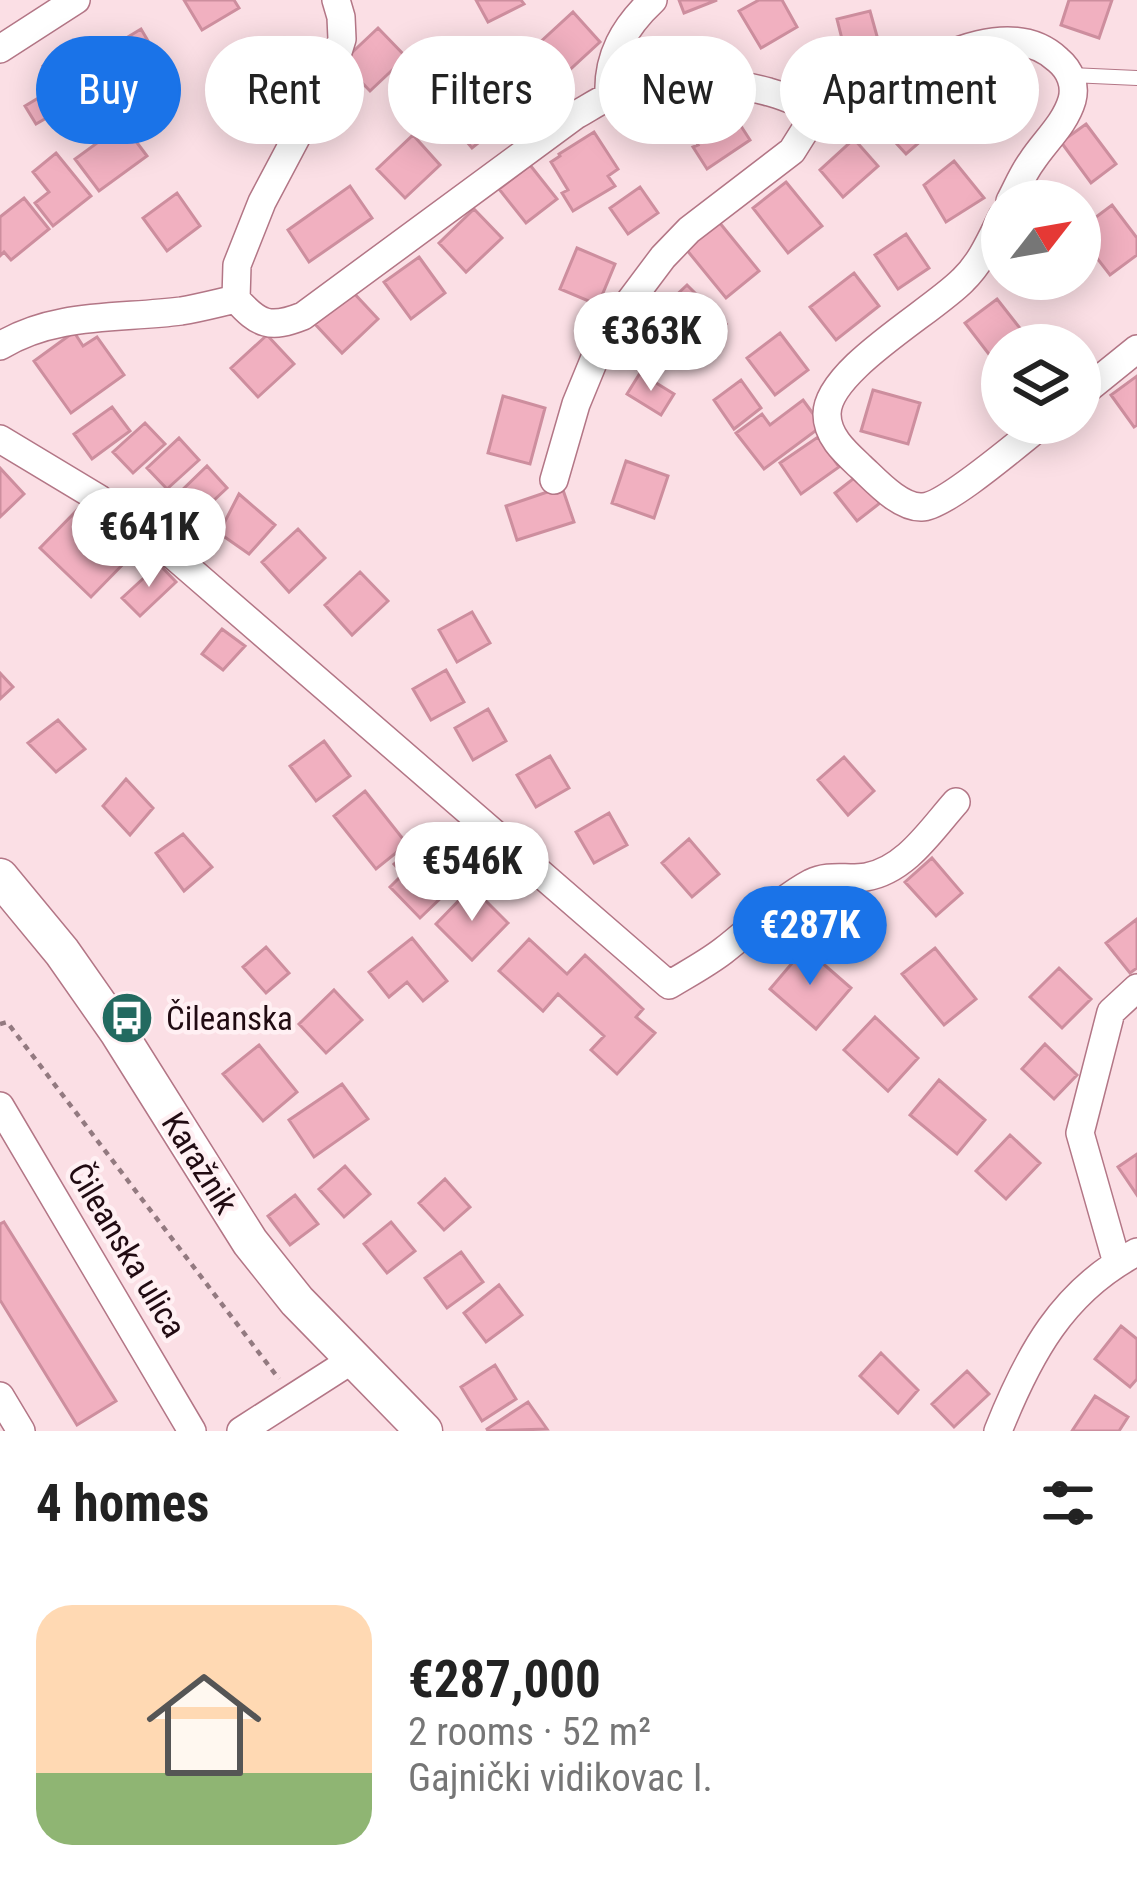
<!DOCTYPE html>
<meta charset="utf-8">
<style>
:root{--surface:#fff;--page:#f6f6f6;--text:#222;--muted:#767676;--line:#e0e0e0;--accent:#1a73e8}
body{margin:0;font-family:"Roboto Condensed",sans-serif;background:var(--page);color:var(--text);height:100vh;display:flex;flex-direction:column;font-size:45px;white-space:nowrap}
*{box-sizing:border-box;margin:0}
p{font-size:39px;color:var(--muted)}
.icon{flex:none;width:66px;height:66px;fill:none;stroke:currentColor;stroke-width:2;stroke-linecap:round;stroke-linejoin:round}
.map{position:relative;height:1431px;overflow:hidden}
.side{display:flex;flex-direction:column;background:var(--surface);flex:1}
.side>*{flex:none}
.guide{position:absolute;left:36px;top:36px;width:1065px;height:108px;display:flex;gap:24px}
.needle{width:78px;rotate:59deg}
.controls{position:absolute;left:981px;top:180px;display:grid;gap:24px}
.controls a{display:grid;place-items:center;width:120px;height:120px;border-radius:50%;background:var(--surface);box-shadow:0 6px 30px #0003;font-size:60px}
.price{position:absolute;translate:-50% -102px;padding:0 27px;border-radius:42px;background:#fff;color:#222;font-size:39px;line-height:78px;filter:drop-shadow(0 3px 6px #0008)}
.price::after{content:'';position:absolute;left:50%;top:72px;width:36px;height:27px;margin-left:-18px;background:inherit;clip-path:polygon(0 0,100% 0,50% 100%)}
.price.current{background:var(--accent);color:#fff}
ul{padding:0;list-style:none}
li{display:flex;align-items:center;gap:36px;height:300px;padding:0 36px}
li+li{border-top:3px solid var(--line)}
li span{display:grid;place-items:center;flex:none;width:336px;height:240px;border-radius:36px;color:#555}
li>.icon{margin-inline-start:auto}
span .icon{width:144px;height:144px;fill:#fffc;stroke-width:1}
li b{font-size:51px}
h2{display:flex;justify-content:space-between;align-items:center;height:144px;padding:0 36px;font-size:51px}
.tag{padding:0 42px;border-radius:54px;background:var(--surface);box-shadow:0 6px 30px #0003;font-size:42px;line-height:108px}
.tag.current{background:var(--accent);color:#fff}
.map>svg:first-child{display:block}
.building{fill:#f1b0c0;stroke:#cd8e9e;stroke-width:3}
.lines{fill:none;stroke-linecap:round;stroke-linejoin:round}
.service-casing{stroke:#b37686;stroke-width:16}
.minor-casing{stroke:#b37686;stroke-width:30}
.tertiary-casing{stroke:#b37686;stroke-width:39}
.path{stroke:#937a80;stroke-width:4.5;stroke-dasharray:6 6;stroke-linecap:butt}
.service{stroke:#fff;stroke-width:14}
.minor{stroke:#fff;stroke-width:27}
.tertiary{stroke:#fff;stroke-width:36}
.labels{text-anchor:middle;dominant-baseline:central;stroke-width:9;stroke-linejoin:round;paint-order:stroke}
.poi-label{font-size:33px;fill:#210b12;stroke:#fff0f3;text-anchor:start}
.street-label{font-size:33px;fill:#210b12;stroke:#fff0f3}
</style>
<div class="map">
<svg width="1137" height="1431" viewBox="0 0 1137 1431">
<rect width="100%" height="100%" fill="#fbdfe5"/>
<path class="building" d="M184 0H234L239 8 202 30Z
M476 0H521L524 4 488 22Z
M679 0H717L684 13Z
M759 0H782L797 27 761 48 739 11Z
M1069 0H1112L1099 38 1061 25Z
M870 11 880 47 846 55 837 19Z
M573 12 600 42 564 75 537 45Z
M378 28 406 57 370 91 342 62Z
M141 29 161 63 128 83 108 49Z
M79 44 99 78 80 90 60 56Z
M1010 52 1037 88 996 118 969 83Z
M60 56 80 90 63 100 43 66Z
M256 65 285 110 243 137 214 92Z
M507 77 528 103 472 148 450 122Z
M915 85 945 120 906 154 875 120Z
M50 91 62 109 36 124 25 106Z
M728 106 750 140 707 169 693 147 698 145 689 131Z
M123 124 147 156 99 191 75 159Z
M1086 124 1116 164 1091 183 1061 142Z
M594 132 618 169 608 176 615 186 573 211 562 193 568 190 551 162 560 156 559 154Z
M413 135 440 165 405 198 377 169Z
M854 139 878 166 843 197 820 170Z
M56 153 91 196 53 226 35 203 49 192 33 172Z
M954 161 984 198 946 222 924 185Z
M530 165 557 199 526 223 499 189Z
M786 182 822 226 788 253 753 208Z
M350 186 372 218 309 262 288 230Z
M640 187 658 213 628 234 610 208Z
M177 193 200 226 167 251 143 218Z
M24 198 49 229 11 260 4 252 0 256V217Z
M1112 205 1137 238V255L1110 275 1080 236V229Z
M474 209 502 238 466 272 439 243Z
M719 222 759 271 726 298 686 249Z
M906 234 929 268 898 289 875 255Z
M577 248 615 264 598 305 560 289Z
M419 257 445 293 411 319 384 282Z
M854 273 879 306 836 340 810 307Z
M687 285 726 324 692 357 653 317Z
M351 290 378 319 342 353 315 324Z
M997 299 1030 341 1025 345H1002V362L998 366 965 323Z
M74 332 83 346 97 337 124 375 71 413 34 361Z
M780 333 808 370 775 395 747 358Z
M267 335 294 364 258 397 231 368Z
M640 373 674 394 661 415 627 394Z
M1137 376V425L1134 427 1111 395Z
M741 380 761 408 734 429 714 400Z
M873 390 920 403 908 444 861 431Z
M503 396 545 408 530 464 488 453Z
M803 400 822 426 764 469 736 433 762 414 770 425Z
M112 407 130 431 92 459 74 434Z
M145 423 165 444 133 473 113 452Z
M818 437 839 467 801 494 780 463Z
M179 438 199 460 167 489 147 468Z
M626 461 668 476 654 518 612 503Z
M207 466 227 488 196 517 176 496Z
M0 468 24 494 0 517Z
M858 475 880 503 857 521 835 493Z
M562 487 574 522 517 540 506 506Z
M239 494 275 525 249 554 219 533Z
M79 508 130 557 91 597 40 548Z
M298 529 325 558 289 592 262 562Z
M159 564 176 582 140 616 122 598Z
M360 572 388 601 352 635 325 605Z
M472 612 490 643 457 662 439 630Z
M222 629 245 646 223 670 202 654Z
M446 670 464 702 431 720 413 689Z
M0 673 13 687 0 699Z
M488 709 506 741 473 760 455 728Z
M58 720 85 749 56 772 28 743Z
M324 741 350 776 316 801 290 766Z
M550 756 569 788 536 807 517 775Z
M844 757 874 791 848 815 818 780Z
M126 779 153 808 130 835 103 806Z
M365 791 407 844 376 869 334 816Z
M609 813 627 845 594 863 576 832Z
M183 834 212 867 184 891 156 853Z
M421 839 451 871 437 884 446 893 420 918 390 887 403 874 394 864Z
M689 839 719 874 692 897 662 863Z
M932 858 962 893 936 916 905 882Z
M472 887 508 923 472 960 436 924Z
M1137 919V968L1130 973 1106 943Z
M412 938 447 981 423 1001 407 982 389 997 369 972Z
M529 939 567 974 585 955 643 1009 636 1017 655 1033 617 1074 591 1050 604 1036 558 994 543 1011 499 971Z
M266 947 289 973 266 993 243 967Z
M805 948 851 988 816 1029 770 989Z
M935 948 976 999 944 1025 902 974Z
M1059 968 1091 999 1062 1028 1030 997Z
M334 990 362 1020 326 1053 299 1024Z
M875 1017 918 1058 888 1091 844 1050Z
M1045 1044 1077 1075 1054 1099 1022 1069Z
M259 1045 297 1092 263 1121 223 1074Z
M939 1080 985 1120 957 1154 910 1115Z
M342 1084 368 1119 314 1157 289 1120Z
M1010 1135 1040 1163 1006 1199 976 1171Z
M1137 1154V1195L1118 1167Z
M345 1166 370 1194 344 1217 319 1189Z
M445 1179 470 1207 444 1230 419 1203Z
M295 1195 318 1224 290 1245 268 1216Z
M4 1222 116 1401 77 1425 0 1300V1224Z
M391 1222 415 1251 387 1273 364 1244Z
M461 1252 483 1282 447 1308 425 1278Z
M499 1285 522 1315 486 1342 464 1313Z
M1121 1326 1137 1339V1379L1130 1387 1095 1359Z
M881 1353 918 1390 898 1413 860 1376Z
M495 1365 516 1399 482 1421 461 1387Z
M967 1371 989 1394 954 1427 932 1404Z
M1095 1396 1128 1417 1119 1431H1072Z
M528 1402 547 1429 488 1431 487 1429Z"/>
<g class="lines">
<g class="service-casing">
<path id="service" d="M1071 75 1137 78"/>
</g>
<g class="minor-casing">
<path id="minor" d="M0 49 76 0
M609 96C607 57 624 27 653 0
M1002 217C991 239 981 263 963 280 932 312 827 370 827 414 827 437 846 453 861 467 876 481 900 508 922 507 945 507 1022 440 1044 423
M236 299C259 325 270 329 303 316L576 115C587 109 597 102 608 97 656 76 719 78 769 92 789 97 810 110 830 107 851 105 870 92 889 83 936 59 1011 16 1058 60 1070 70 1076 85 1072 100 1065 124 1045 141 1032 161 1023 173 1017 188 1010 201
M236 299 237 265 262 202 333 68 342 39 341 17 336 0
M0 346C55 312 120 319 181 311 200 308 218 303 236 299
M1080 395 1137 349
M0 439 98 498 174 556 669 985C687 974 706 964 723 951 752 929 779 900 811 883 829 874 847 880 866 877 906 870 931 830 956 802
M554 480 576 404 599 348 624 309 663 257 689 230 792 151 819 108
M0 1106 192 1431
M1117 1263 1080 1133 1111 1012 1137 988
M0 1396 21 1431
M241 1431 355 1358
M998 1431C1028 1356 1062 1291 1137 1252"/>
</g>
<g class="tertiary-casing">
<path id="tertiary" d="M0 877 62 952 118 1032 250 1242 297 1301 424 1431"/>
</g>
<path class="path" d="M0 1024 7 1022 279 1379"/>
<use href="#service" class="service"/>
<use href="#minor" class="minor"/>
<use href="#tertiary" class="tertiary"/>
</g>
<defs>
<g id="bus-disc" transform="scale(2.7)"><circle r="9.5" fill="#236a60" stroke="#fff0f3"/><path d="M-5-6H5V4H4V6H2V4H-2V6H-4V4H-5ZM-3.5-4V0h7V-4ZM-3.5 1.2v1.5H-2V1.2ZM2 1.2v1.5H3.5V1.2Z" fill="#fff"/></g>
</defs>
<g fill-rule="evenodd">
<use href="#bus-disc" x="127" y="1018"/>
</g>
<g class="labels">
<g class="poi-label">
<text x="166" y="1018">Čileanska</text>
</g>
<g class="street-label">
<text transform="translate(200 1163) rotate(58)">Karažnik</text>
<text transform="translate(127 1250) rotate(59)">Čileanska ulica</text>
</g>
</g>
</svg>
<div class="controls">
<a><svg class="needle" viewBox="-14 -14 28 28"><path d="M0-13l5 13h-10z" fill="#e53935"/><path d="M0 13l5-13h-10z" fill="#767676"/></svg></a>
<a><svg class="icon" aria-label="layers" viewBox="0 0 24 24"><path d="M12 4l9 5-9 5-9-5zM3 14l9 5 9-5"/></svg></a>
</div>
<b class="price" style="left:651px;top:394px">€363K</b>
<b class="price" style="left:149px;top:590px">€641K</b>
<b class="price" style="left:472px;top:924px">€546K</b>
<b class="price current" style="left:810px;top:988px">€287K</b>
<div class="guide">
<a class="tag current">Buy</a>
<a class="tag">Rent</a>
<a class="tag">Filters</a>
<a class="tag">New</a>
<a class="tag">Apartment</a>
</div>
</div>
<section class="side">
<h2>4 homes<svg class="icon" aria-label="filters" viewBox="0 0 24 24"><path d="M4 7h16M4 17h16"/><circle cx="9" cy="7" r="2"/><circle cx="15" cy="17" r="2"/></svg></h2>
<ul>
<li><span style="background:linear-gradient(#ffd9b3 70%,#8fb573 0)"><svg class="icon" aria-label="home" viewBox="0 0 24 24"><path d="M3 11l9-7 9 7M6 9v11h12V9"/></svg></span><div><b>€287,000</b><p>2 rooms · 52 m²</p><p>Gajnički vidikovac I.</p></div></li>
</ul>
</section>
